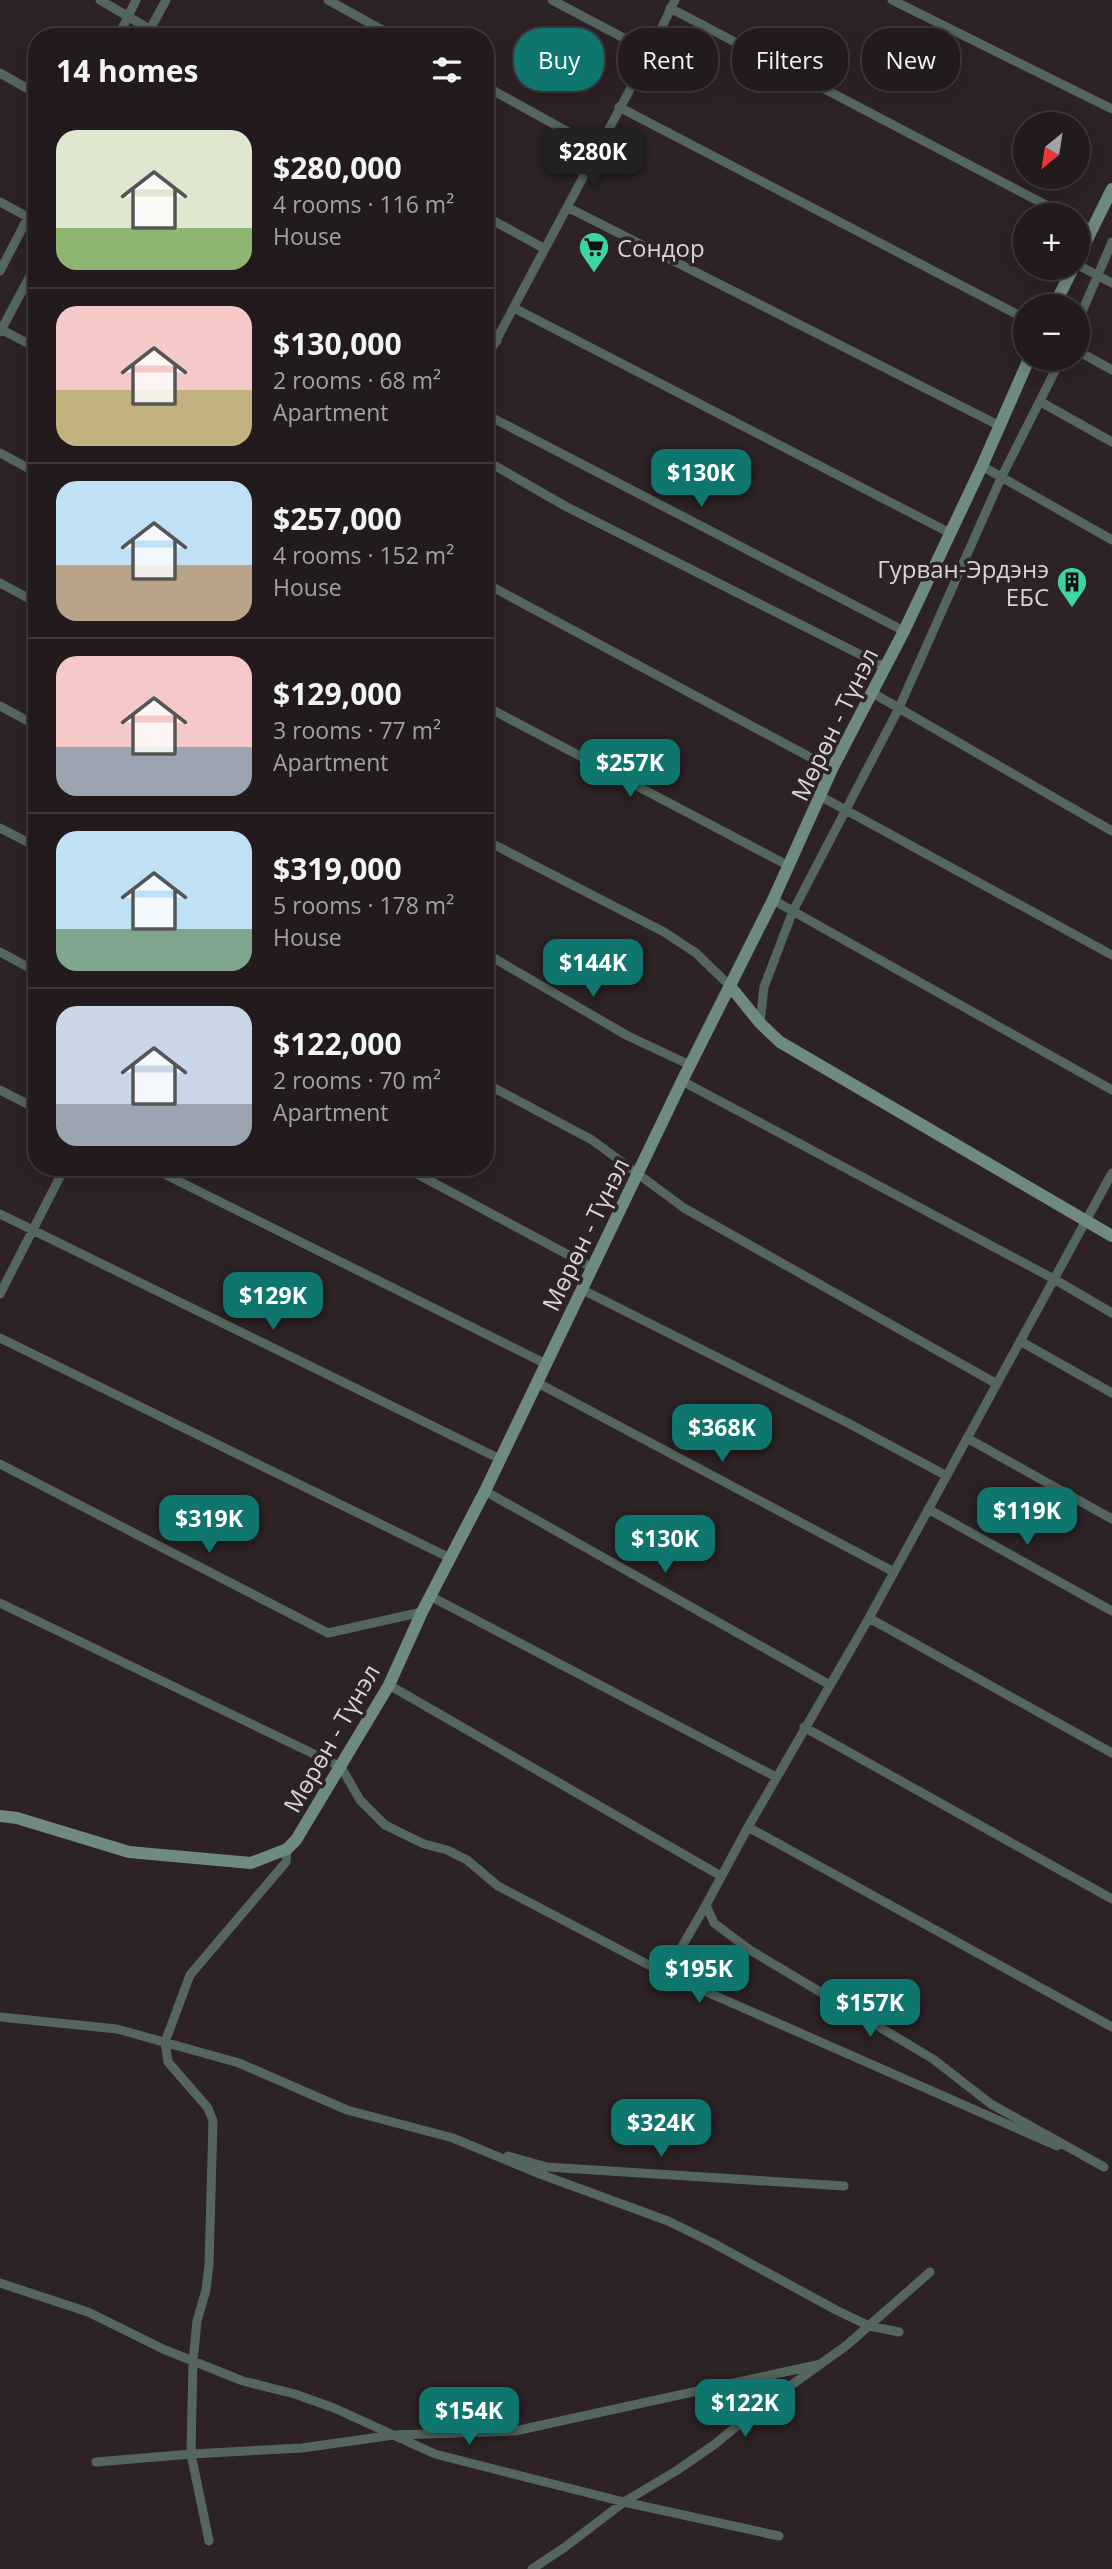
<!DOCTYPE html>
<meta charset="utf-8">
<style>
:root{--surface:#221a1c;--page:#2e2729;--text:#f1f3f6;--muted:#a2a1a3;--line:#3f383b;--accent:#0f766e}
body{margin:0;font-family:"Open Sans",sans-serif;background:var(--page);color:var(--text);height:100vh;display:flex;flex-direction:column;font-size:26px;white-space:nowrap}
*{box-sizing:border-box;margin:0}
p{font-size:23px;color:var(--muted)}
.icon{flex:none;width:38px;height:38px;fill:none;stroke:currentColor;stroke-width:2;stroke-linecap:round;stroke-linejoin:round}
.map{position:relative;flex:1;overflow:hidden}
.drawer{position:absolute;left:28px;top:28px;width:466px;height:1148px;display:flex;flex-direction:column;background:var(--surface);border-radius:28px;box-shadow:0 4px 18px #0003,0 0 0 2px var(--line)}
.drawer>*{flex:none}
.hud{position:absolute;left:514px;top:28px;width:492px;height:63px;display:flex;gap:14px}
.needle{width:46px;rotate:210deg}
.fabs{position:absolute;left:1013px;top:112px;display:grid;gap:14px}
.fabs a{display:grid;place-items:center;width:77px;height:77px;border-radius:50%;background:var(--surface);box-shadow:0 4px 18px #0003,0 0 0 2px var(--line);font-size:35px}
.price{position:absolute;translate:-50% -60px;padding:0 16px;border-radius:14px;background:var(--accent);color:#fff;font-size:23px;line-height:46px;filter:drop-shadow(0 2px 4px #0008)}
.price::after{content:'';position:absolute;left:50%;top:42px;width:21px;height:16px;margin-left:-10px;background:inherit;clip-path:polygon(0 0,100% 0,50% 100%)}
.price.selected{background:#222;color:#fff}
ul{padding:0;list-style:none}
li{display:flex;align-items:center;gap:21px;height:175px;padding:0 28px}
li+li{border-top:2px solid var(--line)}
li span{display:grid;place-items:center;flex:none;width:196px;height:140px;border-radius:21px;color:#555}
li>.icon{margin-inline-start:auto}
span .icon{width:84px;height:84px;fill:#fffc;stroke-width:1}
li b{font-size:30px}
h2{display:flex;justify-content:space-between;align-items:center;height:84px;padding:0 28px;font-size:30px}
.chip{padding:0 24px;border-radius:28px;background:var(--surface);box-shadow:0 4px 18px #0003,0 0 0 2px var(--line);font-size:24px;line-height:63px}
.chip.selected{background:var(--accent);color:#fff}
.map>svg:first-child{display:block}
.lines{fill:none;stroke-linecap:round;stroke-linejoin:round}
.street{stroke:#55665e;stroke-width:9}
.secondary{stroke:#6f8a7e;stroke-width:12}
.labels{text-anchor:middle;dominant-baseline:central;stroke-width:7;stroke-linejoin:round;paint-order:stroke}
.poi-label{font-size:24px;fill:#dad3d6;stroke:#2d2226;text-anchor:start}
.street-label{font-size:24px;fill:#dad3d6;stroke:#2d2226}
</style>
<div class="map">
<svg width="1112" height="2569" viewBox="0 0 1112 2569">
<rect width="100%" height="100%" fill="#2d2226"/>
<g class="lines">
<path class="street" d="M100 0 163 37
M328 0 395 37
M552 0 650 52
M892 0 1112 109
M670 8 1065 215
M118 37 136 0
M146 37 166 0
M0 73 37 94
M485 86 597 148
M619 107 1026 319
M0 202 37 222
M567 207 998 425
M485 216 545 249
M1078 222 1092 230
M1078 265 1112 283
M0 271 37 200
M514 308 950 533
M1078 321 1112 242
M0 329 37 348
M0 332 37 263
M485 335 497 341
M1078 351 1112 370
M485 361 650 52 675 0
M1041 402 1112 442
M485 414 904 631
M0 453 37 473
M485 460 565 506 885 667
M982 466 1112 540
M0 583 37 603
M485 583 832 769
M871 692 1112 831
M0 706 37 726
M485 706 789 866
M820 796 1112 955
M0 828 37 847
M485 840 664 932 696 953 730 986
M773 900 1112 1090
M0 952 37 972
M485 953 628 1036 690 1065
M760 1023 764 987 793 911 899 708 1001 478 1061 359
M682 1081 1054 1279 1112 1313
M485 1083 592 1140 684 1208 997 1384
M0 1090 37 1109
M150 1167 546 1364
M404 1167 591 1267
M0 1214 500 1459
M581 1289 848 1423 947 1476
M0 1294 65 1167
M0 1338 450 1558
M1020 1341 1112 1393
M536 1382 894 1572
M967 1438 1112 1519
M0 1464 328 1633 422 1612
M485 1491 830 1685
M928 1509 1112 1611
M430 1596 776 1777
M0 1603 341 1767 360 1800 385 1825 424 1844 447 1850 467 1860 498 1886 666 1974 1057 2146
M869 1618 1112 1753
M389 1685 721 1876
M804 1727 1112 1899
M748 1827 1112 2027
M666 1974 706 1905
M0 2017 117 2029 239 2063 347 2110 453 2138 540 2174 668 2221 713 2243 836 2310 869 2326 899 2332
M508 2156 547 2167 844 2186
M1104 2167 991 2104 933 2059 750 1950 714 1923 706 1905 748 1827 869 1618 1112 1173
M0 2283 88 2312 163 2349 243 2381 295 2394 334 2408 435 2454 624 2502 779 2536
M96 2462 191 2454 302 2448 394 2435 515 2431 821 2364
M209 2541 191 2454 193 2361 197 2321 206 2290 209 2265 213 2121 208 2108 168 2062 165 2042 190 1975 286 1862 287 1849
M532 2569 565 2547 624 2502 676 2471 715 2444 754 2412 847 2345 930 2272"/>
<path class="secondary" d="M1078 258 1112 189
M1054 306 1073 268
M730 986 760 1023 780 1042 1112 1236
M0 1816 17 1818 129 1852 251 1863 287 1849 296 1840 389 1685 422 1612 485 1491 682 1081 773 900 832 769 904 631 982 466 1029 359"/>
</g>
<defs>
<g id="supermarket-pin" transform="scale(1.575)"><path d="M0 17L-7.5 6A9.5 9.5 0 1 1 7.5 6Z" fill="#3ed4a2" stroke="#2d2226"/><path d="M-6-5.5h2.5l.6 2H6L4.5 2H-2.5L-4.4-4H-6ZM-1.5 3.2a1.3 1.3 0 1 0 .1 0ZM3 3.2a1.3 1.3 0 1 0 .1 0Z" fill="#111"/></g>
<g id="building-pin" transform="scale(1.575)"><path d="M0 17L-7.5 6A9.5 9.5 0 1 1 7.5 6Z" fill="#3ed4a2" stroke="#2d2226"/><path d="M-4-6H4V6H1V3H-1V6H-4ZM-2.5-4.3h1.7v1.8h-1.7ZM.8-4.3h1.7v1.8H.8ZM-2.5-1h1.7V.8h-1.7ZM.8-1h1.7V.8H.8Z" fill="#111"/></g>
</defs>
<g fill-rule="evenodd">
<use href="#supermarket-pin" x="594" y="247"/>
<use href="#building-pin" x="1072" y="582"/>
</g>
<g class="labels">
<g class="poi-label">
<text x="617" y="247">Сондор</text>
<text x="1049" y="568" text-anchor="end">Гурван-Эрдэнэ<tspan x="1049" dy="28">ЕБС</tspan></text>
</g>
<g class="street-label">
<text transform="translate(834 724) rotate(-64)">Мөрөн - Түнэл</text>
<text transform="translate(585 1234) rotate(-64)">Мөрөн - Түнэл</text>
<text transform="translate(331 1738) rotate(-60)">Мөрөн - Түнэл</text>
</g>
</g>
</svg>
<div class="fabs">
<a><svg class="needle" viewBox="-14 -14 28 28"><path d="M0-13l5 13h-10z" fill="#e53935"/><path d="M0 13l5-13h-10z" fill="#a2a1a3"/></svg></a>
<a>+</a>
<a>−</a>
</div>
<b class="price selected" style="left:593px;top:188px">$280K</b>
<b class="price" style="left:701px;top:509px">$130K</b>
<b class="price" style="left:630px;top:799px">$257K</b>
<b class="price" style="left:593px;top:999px">$144K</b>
<b class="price" style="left:273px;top:1332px">$129K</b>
<b class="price" style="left:722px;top:1464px">$368K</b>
<b class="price" style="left:1027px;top:1547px">$119K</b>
<b class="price" style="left:209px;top:1555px">$319K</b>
<b class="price" style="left:665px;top:1575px">$130K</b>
<b class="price" style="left:699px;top:2005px">$195K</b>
<b class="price" style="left:870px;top:2039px">$157K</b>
<b class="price" style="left:661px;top:2159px">$324K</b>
<b class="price" style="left:745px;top:2439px">$122K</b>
<b class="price" style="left:469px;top:2447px">$154K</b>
<div class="hud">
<a class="chip selected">Buy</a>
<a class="chip">Rent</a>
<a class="chip">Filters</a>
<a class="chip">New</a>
</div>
<section class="drawer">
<h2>14 homes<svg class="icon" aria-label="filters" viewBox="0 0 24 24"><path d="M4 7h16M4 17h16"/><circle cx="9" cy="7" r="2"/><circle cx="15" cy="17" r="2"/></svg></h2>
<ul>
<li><span style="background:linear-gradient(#dfe7d0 70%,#8fb573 0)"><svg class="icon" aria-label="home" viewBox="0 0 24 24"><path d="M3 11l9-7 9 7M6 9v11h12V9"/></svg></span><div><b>$280,000</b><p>4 rooms · 116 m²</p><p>House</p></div></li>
<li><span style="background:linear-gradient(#f6c9c9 60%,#c2b280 0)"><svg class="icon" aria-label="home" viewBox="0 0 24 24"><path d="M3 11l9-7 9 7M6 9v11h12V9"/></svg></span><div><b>$130,000</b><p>2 rooms · 68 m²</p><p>Apartment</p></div></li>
<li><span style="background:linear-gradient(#bfe0f5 60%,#b9a48a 0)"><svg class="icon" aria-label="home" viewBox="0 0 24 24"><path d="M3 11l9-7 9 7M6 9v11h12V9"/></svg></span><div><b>$257,000</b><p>4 rooms · 152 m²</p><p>House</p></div></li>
<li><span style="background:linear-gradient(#f6c9c9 65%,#9aa5b1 0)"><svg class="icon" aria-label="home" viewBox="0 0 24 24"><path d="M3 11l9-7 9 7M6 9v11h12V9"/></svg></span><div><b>$129,000</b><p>3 rooms · 77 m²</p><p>Apartment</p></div></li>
<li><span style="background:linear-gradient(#bfe0f5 70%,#7fa58c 0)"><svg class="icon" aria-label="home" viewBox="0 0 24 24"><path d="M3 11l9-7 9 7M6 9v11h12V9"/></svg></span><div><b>$319,000</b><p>5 rooms · 178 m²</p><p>House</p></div></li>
<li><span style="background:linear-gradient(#c9d6e8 70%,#9aa5b1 0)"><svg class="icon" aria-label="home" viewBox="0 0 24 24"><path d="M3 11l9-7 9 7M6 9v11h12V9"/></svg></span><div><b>$122,000</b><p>2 rooms · 70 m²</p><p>Apartment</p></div></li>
</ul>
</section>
</div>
